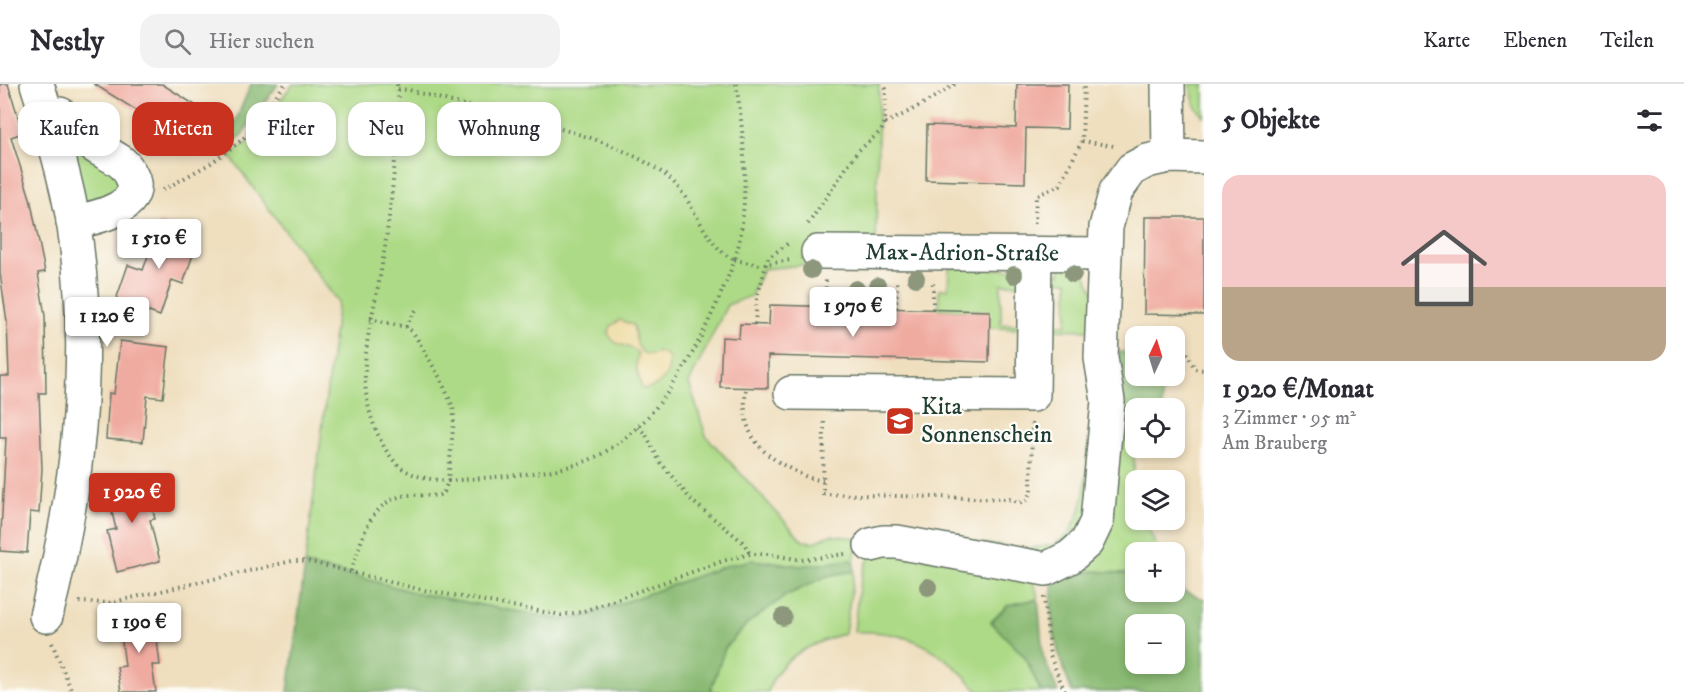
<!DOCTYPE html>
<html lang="de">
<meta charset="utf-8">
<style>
:root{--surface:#fff;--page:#f2f2f3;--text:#2b2b33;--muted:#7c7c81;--line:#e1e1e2;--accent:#c8321e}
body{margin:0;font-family:"IM FELL DW Pica",serif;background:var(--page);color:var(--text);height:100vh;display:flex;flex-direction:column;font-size:22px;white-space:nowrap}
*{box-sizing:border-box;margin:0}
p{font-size:20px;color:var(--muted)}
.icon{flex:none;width:33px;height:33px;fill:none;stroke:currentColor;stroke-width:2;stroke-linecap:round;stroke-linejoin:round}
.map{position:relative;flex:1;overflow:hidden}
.sheet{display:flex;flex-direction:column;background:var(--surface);width:480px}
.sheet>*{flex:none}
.banner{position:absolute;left:18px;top:18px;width:570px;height:54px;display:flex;gap:12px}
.needle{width:39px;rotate:4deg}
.controls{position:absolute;left:1125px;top:242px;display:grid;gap:12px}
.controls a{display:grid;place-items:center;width:60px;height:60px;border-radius:12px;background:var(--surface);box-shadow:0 3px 9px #0003;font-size:30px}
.price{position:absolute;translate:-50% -51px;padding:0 14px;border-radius:6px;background:#fff;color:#222;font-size:20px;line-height:39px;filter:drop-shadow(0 2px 3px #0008)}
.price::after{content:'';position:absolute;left:50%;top:36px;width:18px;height:14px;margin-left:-9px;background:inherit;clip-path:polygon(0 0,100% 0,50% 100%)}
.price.selected{background:var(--accent);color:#fff}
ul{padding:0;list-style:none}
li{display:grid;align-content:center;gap:12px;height:318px;padding:0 18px}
li span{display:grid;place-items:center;height:186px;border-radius:18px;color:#555}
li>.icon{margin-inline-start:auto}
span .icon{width:108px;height:108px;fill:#fffc;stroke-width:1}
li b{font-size:26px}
h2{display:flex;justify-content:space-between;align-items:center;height:72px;padding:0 18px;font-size:26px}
.pill{padding:0 21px;border-radius:18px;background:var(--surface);box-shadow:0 3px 9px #0003;font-size:21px;line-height:54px}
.pill.selected{background:var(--accent);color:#fff}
header{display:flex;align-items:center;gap:36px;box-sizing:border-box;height:84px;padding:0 30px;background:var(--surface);border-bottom:2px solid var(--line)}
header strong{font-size:28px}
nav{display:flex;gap:33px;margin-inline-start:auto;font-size:21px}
.search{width:420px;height:54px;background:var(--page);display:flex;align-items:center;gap:15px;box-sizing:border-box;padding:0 21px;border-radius:18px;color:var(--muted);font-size:22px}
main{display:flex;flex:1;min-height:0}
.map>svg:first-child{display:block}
.green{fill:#adda86;stroke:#668c5d;stroke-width:1.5}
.forest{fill:#8aba73;stroke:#547c54;stroke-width:1.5;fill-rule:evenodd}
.sand{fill:#eeda9e;stroke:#868c69;stroke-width:1.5}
.building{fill:#f0aba0}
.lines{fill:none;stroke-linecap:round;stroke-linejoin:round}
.minor-casing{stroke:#687665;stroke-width:36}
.path{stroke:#687665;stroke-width:4;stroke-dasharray:1.5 4.5;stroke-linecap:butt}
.minor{stroke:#fff;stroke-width:33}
.tree{fill:#8c977b}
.labels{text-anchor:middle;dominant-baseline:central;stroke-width:4.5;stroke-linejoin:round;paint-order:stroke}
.street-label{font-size:24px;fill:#1f3d34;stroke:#fdfcf7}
.poi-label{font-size:24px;fill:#1f3d34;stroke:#fdfcf7;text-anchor:start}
</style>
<header>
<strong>Nestly</strong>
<div class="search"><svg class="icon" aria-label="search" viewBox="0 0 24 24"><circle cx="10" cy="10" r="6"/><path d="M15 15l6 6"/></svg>Hier suchen</div>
<nav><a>Karte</a><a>Ebenen</a><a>Teilen</a></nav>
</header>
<main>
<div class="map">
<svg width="1204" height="608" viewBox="0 0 1204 608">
<rect width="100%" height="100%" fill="#fdfcf7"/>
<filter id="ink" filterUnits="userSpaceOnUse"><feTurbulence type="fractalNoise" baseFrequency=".0167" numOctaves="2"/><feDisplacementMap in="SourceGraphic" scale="12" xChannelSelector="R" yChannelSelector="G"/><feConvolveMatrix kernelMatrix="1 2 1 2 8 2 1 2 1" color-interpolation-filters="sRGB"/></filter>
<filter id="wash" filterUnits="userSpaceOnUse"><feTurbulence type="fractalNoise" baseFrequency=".008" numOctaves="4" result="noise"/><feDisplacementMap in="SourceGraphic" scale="24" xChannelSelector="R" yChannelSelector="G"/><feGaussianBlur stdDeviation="1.35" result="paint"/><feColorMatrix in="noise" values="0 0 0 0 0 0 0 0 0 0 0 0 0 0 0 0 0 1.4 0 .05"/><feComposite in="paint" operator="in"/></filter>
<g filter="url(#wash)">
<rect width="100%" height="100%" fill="#efdfbf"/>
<path class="green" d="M293 0H879L876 155 812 180 763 185 751 212 727 221 689 299 706 352 803 457 815 458 830 451 856 454 885 446 1026 465 1053 461 1069 450 1079 430 1084 411 1092 322V246L1045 245V241H1067L1068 197 1048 196V188L1053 186V190H1060L1061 180 1082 184 1100 219 1090 435 1046 476 857 458 854 478 800 482 770 477 725 482 583 533 563 536 416 509 344 489 305 481 338 218 229 71 247 59Z
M1190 0H1204V33L1195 22Z
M65 42 118 88 121 109 89 119 81 115Z
M949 184 1024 186 1023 200H1001V240L1022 241V245L989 244V227L939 225V205H948Z
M1113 345H1135L1133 411 1136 435H1144L1159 468H1136L1135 490 1093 487 1072 494H1064L1075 480Z
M875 466 1027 489 1036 505 1038 515 1008 521 991 538 1025 573 1041 608H979C942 565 911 546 854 548 857 522 857 487 875 466Z
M854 487 845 549C814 559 778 572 768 608H710L725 564 748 539 787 511 827 492Z"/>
<path class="forest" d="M251 0H278L241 52 224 65Z
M1117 268H1131V292L1162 293V324H1136L1135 345H1113Z
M752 476 800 482 850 476 854 478V487L827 492 787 511 748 539 725 564 710 608H288L305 481 344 489 416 509 563 536 583 533 725 482Z
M1093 487 1135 490 1136 507H1174L1175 504 1204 515V608H1072C1058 572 1047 537 1053 498ZM1136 540H1174V579H1136Z
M1038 515 1043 572 1058 608H1041L1025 573 991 538 1008 521Z"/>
<path class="sand" d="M620 236 633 241C636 250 635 269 648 270 653 271 657 268 662 268L669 274C671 291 659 305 642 305L636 283 638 269C628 259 614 264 608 249L611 242Z"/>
<g id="blocks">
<path class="building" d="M0 0H8L23 49 11 53 30 114 45 188 38 189 45 232 46 309H39L42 385 39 429 30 428 27 469 0 467 6 354H0V292H9L7 238 0 189Z
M94 0H162L206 28 187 58Z
M1017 0H1068L1067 45 1026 44 1025 99 926 96 927 41 1016 44Z
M1145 133H1204V231L1144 230Z
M160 139 199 153 183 200 172 196 160 232 116 216 128 181 143 186Z
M770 221 990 227 989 278 768 272V304L720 303 722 253 739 254 740 240 769 241Z
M120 257 169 263 163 314 147 312 143 358 106 355 109 309 114 310Z
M144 391 155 435 150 436 160 477 117 488 107 447 116 445 105 400Z
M154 530 160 581H152L156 608H121L117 583 125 582 119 534Z"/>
</g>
</g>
<g filter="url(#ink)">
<use href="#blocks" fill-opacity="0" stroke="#687665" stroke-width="1.5"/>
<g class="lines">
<g class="minor-casing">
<g id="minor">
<path d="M37 0C51 44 65 90 73 136 94 268 79 403 46 532"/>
<path d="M1168 0 1169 72"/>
<path d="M47 32 60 30C74 39 81 53 94 62 105 70 121 74 128 86 153 122 96 134 73 138"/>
<path id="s1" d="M818 168 1105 170"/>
<path d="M791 309 1033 311 1035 170"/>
<path d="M871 461 883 458H897L1046 485 1070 473 1087 458 1097 437 1108 317 1101 274 1106 143 1116 107 1132 85 1147 77 1169 72 1204 73"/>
</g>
</g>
<path class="path" d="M398 5 409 6C434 13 459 20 484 26 545 41 612 53 664 90 696 113 701 161 735 176 750 121 745 56 736 0
M885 38C895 37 946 7 955 0
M1082 57 1114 62
M163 106 211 79 243 55 285 0
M808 140 857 68 881 47 885 38 886 0
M1035 140 1036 112 1060 101 1082 57 1084 0
M825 222 826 196
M896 224 897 198
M933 225V199
M370 235 406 243 413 248 440 294 453 323 454 334 448 397C413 394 396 388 380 355 350 294 372 242 382 181 389 138 394 94 397 50 398 34 400 16 397 0
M755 240 757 214 768 174 790 158
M406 243 416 226
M1187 269 1195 285 1204 286
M746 306C740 343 755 366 787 383 799 389 809 396 823 396
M824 338 823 410 1009 415 1019 419 1028 415 1031 408 1032 339
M638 343 646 351 660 378 692 417 744 459 750 470
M351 487C362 458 367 421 402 412 414 409 427 413 439 411L444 408 448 397C488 393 553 391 589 376 666 342 705 249 735 176L760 181 791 176
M1044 513 1050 572 1065 608
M79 518 109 519 292 477H307L418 505 561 531 581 528 723 477 750 470H768L801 476 845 470
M52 559 72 608"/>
<use href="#minor" class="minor"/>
</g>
<g class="tree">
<circle cx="811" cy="186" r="9"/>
<circle cx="1073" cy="190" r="9"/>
<circle cx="1014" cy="191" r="9"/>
<circle cx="916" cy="194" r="9"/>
<circle cx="878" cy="202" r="9"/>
<circle cx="856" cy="205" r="9"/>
<circle cx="928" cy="503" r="9"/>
<circle cx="783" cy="533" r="9"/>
</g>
</g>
<defs>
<g id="school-square" transform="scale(1.5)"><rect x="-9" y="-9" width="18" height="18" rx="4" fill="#c8321e" stroke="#fdfcf7"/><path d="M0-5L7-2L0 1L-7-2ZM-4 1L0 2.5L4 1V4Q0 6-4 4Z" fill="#fff"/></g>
</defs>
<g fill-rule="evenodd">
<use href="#school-square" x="900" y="337"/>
</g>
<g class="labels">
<g class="street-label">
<text stroke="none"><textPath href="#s1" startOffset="144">Max-Adrion-Straße</textPath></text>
</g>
<g class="poi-label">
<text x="921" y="323">Kita<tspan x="921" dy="28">Sonnenschein</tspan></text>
</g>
</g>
</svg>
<div class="controls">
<a><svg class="needle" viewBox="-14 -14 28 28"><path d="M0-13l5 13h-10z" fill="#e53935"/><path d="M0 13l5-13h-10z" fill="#7c7c81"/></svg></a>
<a><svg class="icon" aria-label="locate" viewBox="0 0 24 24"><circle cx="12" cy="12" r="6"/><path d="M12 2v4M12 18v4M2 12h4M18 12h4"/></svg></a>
<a><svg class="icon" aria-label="layers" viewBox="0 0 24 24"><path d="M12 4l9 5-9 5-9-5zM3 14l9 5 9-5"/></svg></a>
<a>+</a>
<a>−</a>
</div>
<b class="price" style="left:159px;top:186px">1 510 €</b>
<b class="price" style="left:853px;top:254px">1 970 €</b>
<b class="price" style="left:107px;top:264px">1 120 €</b>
<b class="price selected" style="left:132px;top:440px">1 920 €</b>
<b class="price" style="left:139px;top:570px">1 190 €</b>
<div class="banner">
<a class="pill">Kaufen</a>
<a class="pill selected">Mieten</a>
<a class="pill">Filter</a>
<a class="pill">Neu</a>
<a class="pill">Wohnung</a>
</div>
</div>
<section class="sheet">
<h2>5 Objekte<svg class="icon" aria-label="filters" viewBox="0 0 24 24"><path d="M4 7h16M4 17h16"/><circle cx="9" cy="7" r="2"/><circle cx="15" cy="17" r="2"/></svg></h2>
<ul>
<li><span style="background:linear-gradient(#f6c9c9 60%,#b9a48a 0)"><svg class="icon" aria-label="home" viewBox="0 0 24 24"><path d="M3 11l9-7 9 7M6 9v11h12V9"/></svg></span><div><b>1 920 €/Monat</b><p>3 Zimmer · 95 m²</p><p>Am Brauberg</p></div></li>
</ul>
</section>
</main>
